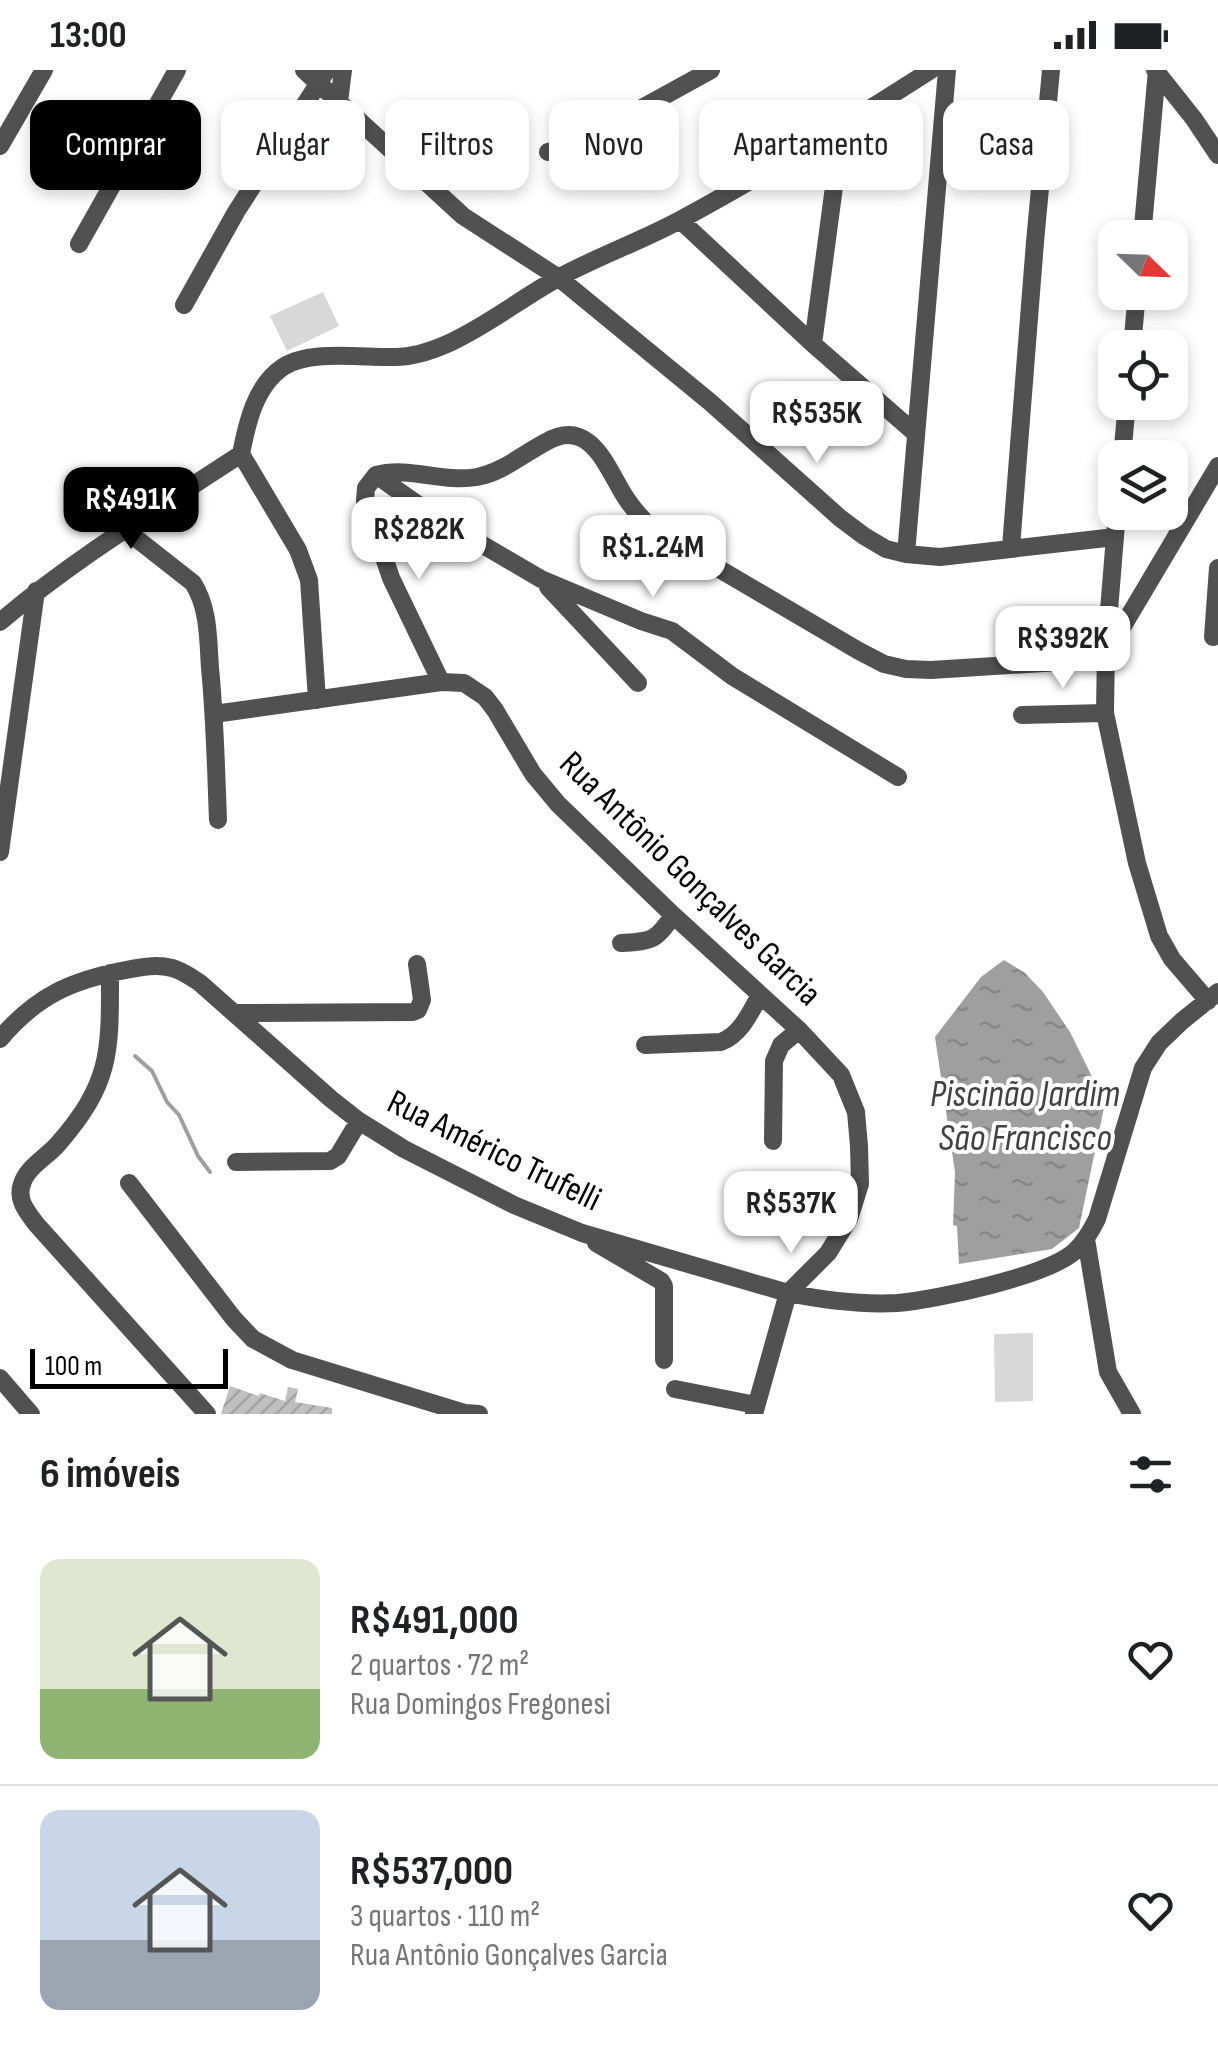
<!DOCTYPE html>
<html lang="pt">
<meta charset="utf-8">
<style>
:root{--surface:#fff;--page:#f2f2f2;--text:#202124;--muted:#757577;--line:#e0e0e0;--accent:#000}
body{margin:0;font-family:"Sofia Sans Condensed",sans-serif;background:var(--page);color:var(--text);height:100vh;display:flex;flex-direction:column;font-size:38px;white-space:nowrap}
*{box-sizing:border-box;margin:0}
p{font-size:32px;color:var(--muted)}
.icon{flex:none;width:55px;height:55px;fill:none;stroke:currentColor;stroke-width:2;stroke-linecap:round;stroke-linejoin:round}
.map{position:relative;height:1344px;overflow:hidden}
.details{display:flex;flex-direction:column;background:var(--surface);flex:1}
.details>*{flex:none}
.banner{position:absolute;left:30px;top:30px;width:1160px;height:90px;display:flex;gap:20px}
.needle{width:65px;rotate:113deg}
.controls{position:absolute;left:1098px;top:150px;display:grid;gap:20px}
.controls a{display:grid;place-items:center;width:90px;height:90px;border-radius:20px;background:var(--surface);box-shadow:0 5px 15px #0003;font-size:50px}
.scale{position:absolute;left:30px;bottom:25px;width:198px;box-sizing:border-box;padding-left:10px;border:5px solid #000;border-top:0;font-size:28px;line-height:35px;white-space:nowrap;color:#000;-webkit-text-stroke:8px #fff;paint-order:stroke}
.price{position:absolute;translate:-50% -85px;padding:0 22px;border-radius:20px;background:#fff;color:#222;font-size:32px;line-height:65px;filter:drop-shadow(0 2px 5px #0008)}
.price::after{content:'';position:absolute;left:50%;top:60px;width:30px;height:22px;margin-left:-15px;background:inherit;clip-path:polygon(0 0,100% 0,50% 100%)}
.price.selected{background:var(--accent);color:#fff}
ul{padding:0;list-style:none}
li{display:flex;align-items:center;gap:30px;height:250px;padding:0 40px}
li+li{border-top:2px solid var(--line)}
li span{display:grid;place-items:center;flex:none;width:280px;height:200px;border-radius:20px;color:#555}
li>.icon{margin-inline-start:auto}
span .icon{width:120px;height:120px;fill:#fffc;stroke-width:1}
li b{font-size:42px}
h2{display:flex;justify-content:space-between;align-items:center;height:120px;padding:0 40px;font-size:42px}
.chip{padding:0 35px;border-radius:20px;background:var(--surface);box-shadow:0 5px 15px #0003;font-size:35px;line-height:90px}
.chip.selected{background:var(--accent);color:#fff}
.status{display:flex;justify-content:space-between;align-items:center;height:70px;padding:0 50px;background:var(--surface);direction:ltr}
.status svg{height:28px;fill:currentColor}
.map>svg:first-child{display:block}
.park{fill:#d8d8d8}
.water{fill:url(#water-ripples)}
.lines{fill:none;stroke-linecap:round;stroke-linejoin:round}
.stream{stroke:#9f9f9f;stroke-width:4}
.building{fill:url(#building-hatch)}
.minor{stroke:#515151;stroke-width:18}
.labels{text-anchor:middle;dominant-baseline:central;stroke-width:8;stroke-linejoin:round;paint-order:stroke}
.street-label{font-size:35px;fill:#000;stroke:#fff}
.water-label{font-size:38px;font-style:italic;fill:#404040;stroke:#fff}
</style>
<div class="status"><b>13:00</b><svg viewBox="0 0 49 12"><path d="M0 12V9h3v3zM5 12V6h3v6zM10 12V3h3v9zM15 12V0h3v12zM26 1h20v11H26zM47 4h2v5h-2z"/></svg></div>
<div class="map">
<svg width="1218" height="1344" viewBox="0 0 1218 1344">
<defs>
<pattern id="water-ripples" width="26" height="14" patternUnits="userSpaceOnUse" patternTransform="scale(2.5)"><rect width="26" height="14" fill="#9f9f9f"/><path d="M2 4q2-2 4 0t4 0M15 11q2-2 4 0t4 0" fill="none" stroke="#878787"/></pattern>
<pattern id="building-hatch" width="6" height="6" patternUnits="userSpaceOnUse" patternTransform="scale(2.5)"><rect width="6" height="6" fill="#c0c0c0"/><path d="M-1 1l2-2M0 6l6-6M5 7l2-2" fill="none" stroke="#a3a3a3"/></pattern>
</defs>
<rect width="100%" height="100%" fill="#fff"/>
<path class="park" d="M323 222 339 256 287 281 270 246Z
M1033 1263V1331L995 1332 994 1264Z"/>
<path class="water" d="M1004 890 1025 903 1043 922 1070 962 1105 1033 1079 1158 1052 1179 959 1194 957 1156 953 1155 955 1102 935 967 981 907Z"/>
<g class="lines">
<path class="stream" d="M135 986 152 1001 167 1032 179 1045 198 1086 210 1102"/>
</g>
<path class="building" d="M230 1316 259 1326 260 1323 285 1331 288 1317 298 1319 295 1332 332 1338V1344H221Z"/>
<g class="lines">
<path class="minor" d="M304 0 463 146 559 208 710 332 840 448 864 466 886 479 906 484 940 487 1115 467
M1155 0 1194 49 1218 85
M339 32 343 0
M0 76 44 0
M548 82 566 79 582 71 711 0
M680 150 813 274 915 363
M1142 168 1157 0
M79 174 177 0
M184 235 236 142 327 0
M813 274 842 57
M1132 278 1137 222
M241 384 298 480 309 510 317 630
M1122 388 1127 332
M376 405 437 448 541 509 641 551 672 561 732 606 898 707
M1117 442 1106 577 1105 643 1137 793 1159 866 1172 889 1208 931
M123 458 193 513C209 538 208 569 210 598 215 649 216 699 218 750
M1011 477 1035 172 1051 0
M906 484 947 0
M548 517 638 613
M0 552C75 488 159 438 241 384 247 353 255 316 283 297 310 279 364 288 395 287 413 287 431 281 447 274 487 256 520 229 558 208 598 186 642 171 682 149 767 103 850 52 931 0
M1213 567 1218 498
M441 612 391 508 365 431 366 418 376 405C410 396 442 413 477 407 503 402 523 384 546 372 590 347 606 396 624 425 632 438 642 449 653 460L859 581 884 594 906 599 931 600 1076 591 1106 577 1120 561 1218 396
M214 644 441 612 464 613 485 627 495 640 533 704 558 734 673 845 799 960 841 1005 856 1042 859 1076 860 1114 849 1149 828 1183 788 1223 754 1344
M1022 645 1105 643
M0 782 36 521
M621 873C651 871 656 872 673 845
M110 903C110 981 112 1012 58 1074 47 1087 27 1097 22 1114 16 1130 28 1143 37 1155L207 1344
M234 943 413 942 418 940 422 930 417 894
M0 969C36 926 72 910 126 900 141 897 157 894 172 898 183 901 191 907 200 913L331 1029 359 1051 404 1079 514 1135 582 1163 788 1223C823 1230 861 1235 897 1233 935 1230 1048 1206 1075 1181 1085 1172 1091 1161 1097 1149L1143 998 1159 973 1182 951 1218 922
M645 975 721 972C741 964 750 943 760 925
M773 1071 774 991 781 975 799 960
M236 1092 330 1091 338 1086 359 1051
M129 1113 234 1249 253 1269 292 1290 465 1343 479 1344
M1086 1169 1108 1302 1132 1344
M596 1173 661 1211 664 1216V1290
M0 1308 31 1344
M675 1319 756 1335"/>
</g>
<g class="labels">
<g class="street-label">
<text transform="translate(690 809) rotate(44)">Rua Antônio Gonçalves Garcia</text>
<text transform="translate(494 1081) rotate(26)">Rua Américo Trufelli</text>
</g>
<g class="water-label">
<text x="1025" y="1024">Piscinão Jardim<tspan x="1025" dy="44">São Francisco</tspan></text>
</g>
</g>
</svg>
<div class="controls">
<a><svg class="needle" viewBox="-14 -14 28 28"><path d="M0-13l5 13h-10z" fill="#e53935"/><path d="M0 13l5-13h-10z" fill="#757577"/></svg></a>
<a><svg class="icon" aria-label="locate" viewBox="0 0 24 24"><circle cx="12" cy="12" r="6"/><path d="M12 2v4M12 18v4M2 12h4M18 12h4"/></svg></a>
<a><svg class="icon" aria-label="layers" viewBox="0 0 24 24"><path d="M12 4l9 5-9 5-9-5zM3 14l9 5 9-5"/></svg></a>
</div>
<div class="scale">100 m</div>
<b class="price" style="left:817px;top:396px">R$535K</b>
<b class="price selected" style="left:131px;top:482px">R$491K</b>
<b class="price" style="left:419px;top:512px">R$282K</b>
<b class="price" style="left:653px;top:530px">R$1.24M</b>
<b class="price" style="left:1063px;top:621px">R$392K</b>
<b class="price" style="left:791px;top:1186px">R$537K</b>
<div class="banner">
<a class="chip selected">Comprar</a>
<a class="chip">Alugar</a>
<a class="chip">Filtros</a>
<a class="chip">Novo</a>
<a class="chip">Apartamento</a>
<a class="chip">Casa</a>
</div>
</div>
<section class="details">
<h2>6 imóveis<svg class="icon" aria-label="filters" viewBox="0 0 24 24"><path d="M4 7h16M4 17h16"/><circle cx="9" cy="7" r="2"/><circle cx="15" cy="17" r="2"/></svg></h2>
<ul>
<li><span style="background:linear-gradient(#dfe7d0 65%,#8fb573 0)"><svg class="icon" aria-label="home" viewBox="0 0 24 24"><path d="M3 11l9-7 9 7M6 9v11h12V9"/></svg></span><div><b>R$491,000</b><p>2 quartos · 72 m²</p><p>Rua Domingos Fregonesi</p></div><svg class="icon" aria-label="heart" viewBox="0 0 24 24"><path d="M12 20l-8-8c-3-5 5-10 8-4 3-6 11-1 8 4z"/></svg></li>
<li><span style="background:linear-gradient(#c9d6e8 65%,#9aa5b1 0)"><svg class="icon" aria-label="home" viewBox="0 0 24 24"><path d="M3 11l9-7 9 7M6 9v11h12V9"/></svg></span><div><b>R$537,000</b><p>3 quartos · 110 m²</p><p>Rua Antônio Gonçalves Garcia</p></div><svg class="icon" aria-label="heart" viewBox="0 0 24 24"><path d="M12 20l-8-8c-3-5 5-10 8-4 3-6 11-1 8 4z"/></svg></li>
</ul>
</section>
